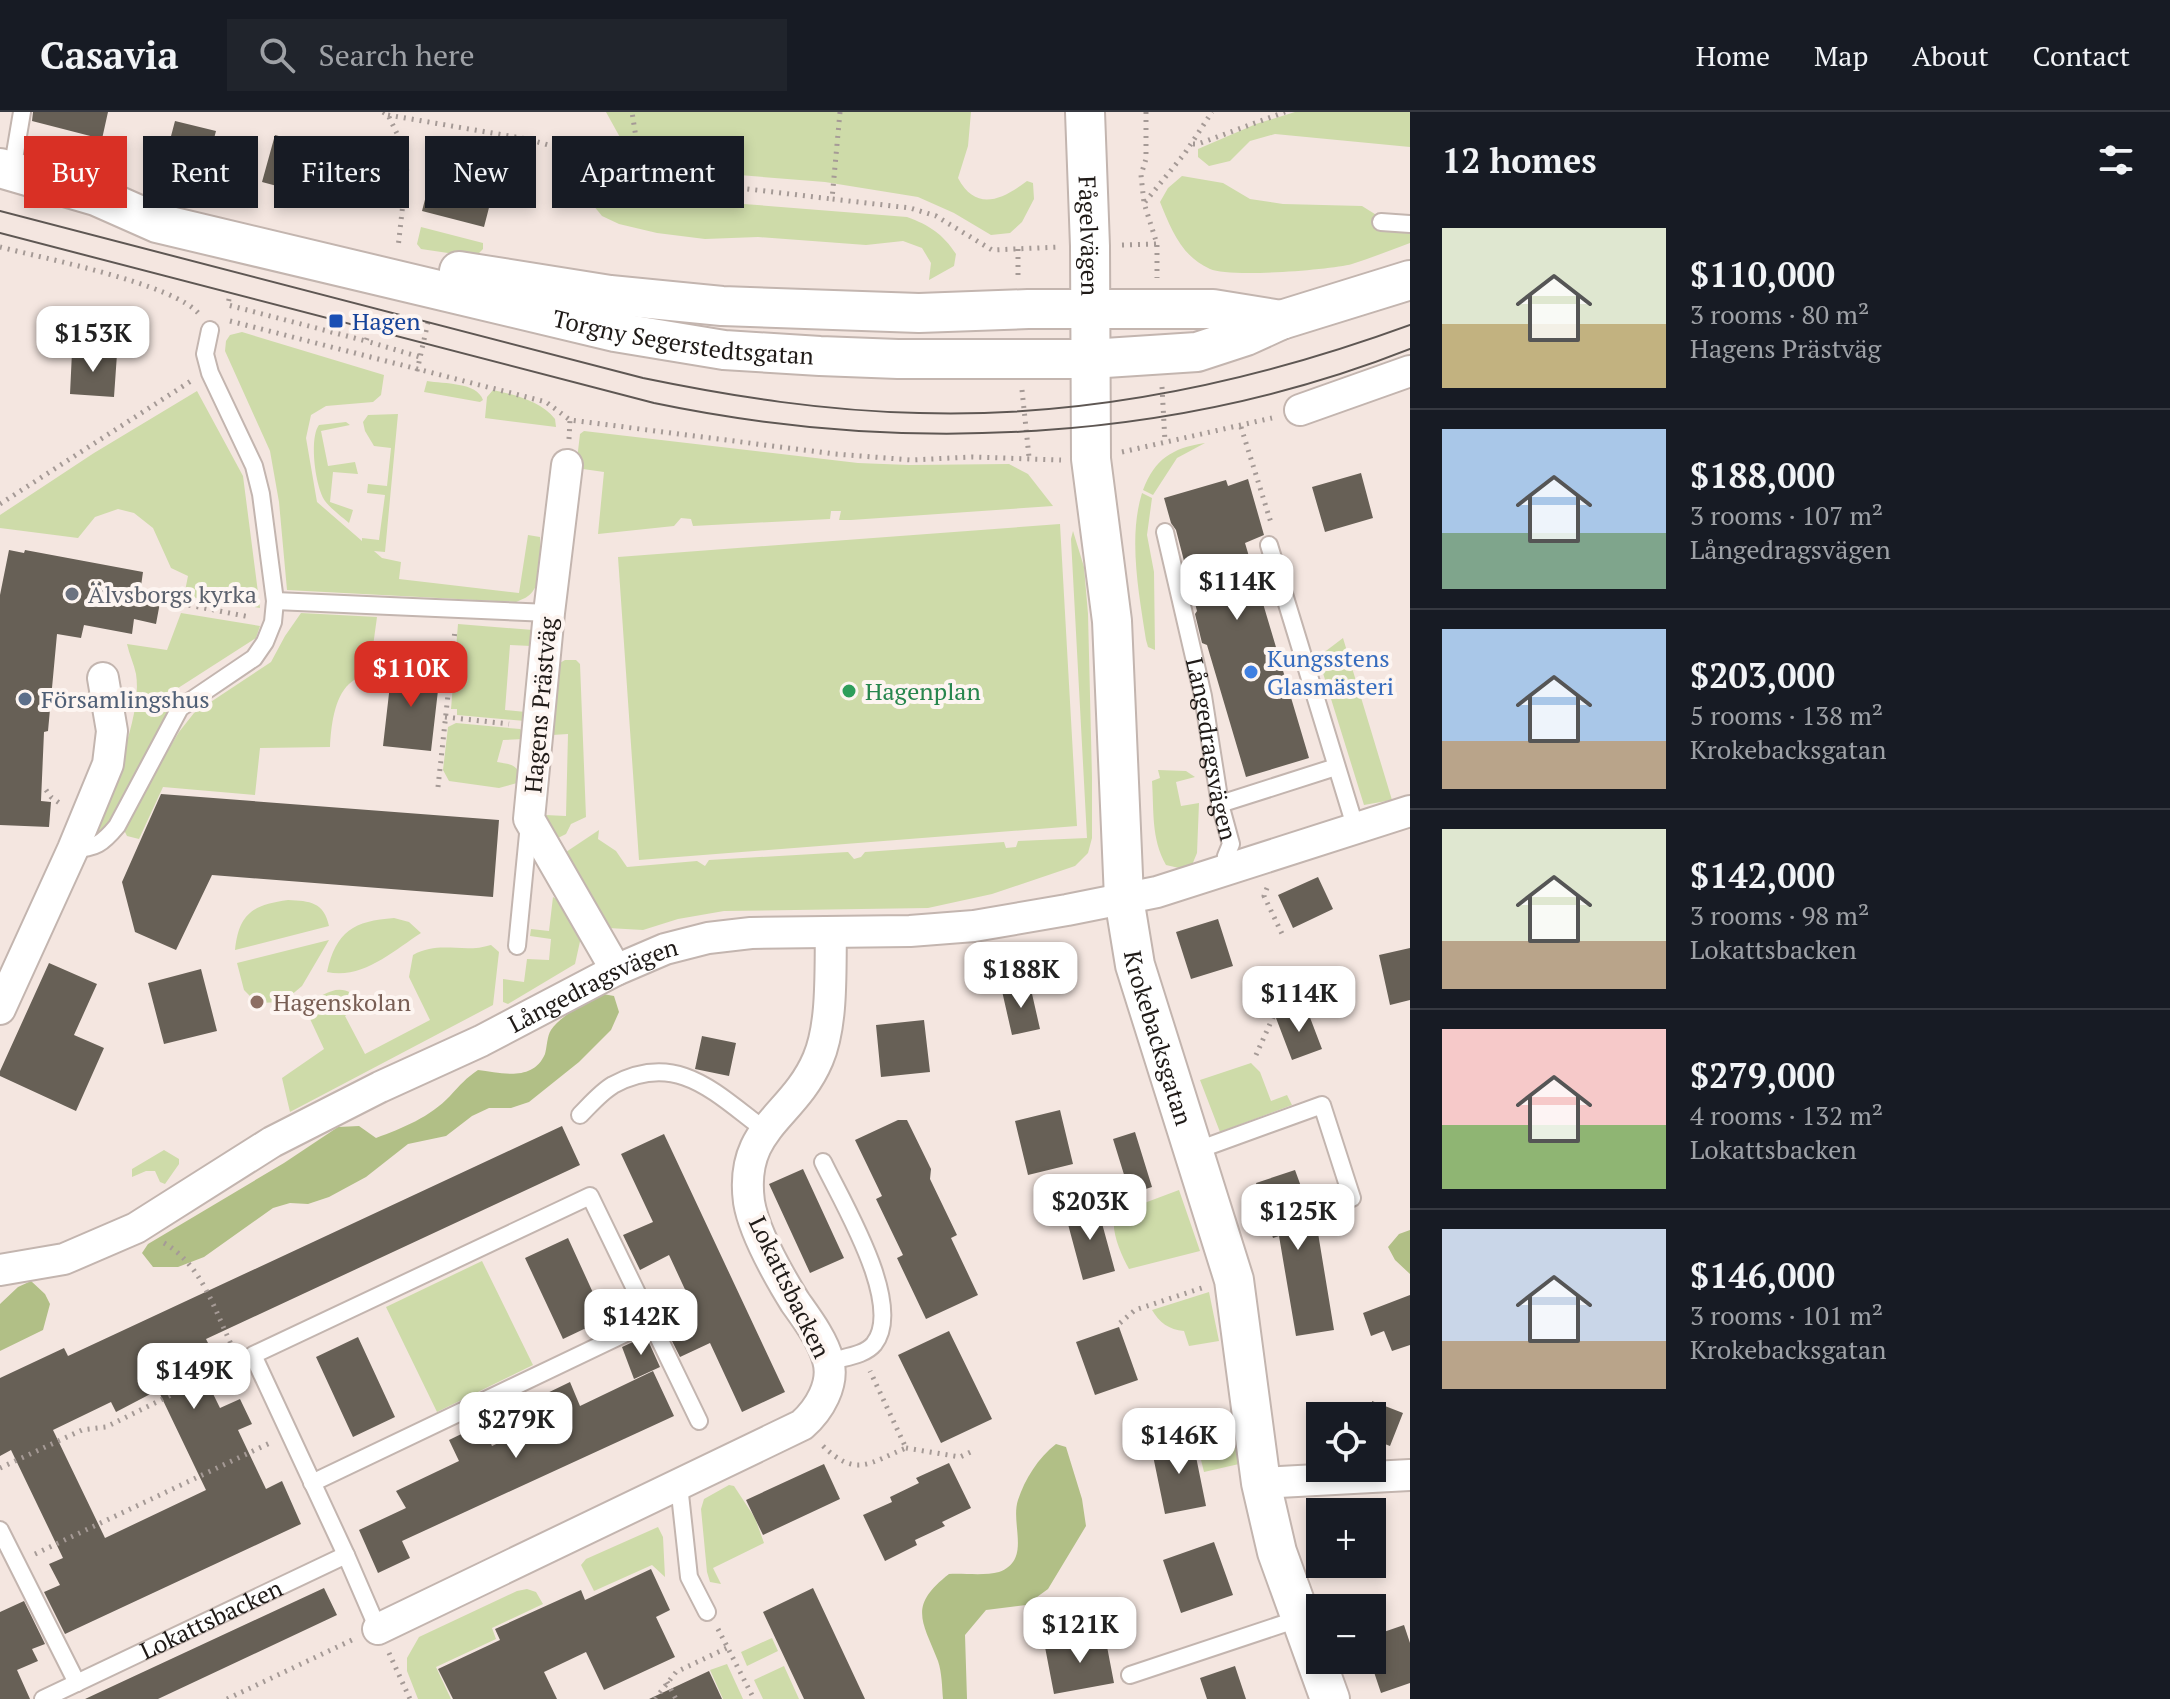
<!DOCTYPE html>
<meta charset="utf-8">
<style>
:root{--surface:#171b24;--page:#20242c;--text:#f1f3f6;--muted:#9ea1a6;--line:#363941;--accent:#d93025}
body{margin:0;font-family:"PT Serif",serif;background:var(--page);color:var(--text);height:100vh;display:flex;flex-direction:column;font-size:30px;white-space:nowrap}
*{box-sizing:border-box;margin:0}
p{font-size:26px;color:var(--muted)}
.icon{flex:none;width:44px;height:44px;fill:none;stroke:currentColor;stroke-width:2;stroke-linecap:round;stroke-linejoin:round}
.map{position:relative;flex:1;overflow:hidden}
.details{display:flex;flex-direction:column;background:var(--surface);width:760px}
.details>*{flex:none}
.hud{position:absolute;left:24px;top:24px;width:760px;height:72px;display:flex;gap:16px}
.controls{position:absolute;left:1306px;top:1290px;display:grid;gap:16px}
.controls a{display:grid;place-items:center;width:80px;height:80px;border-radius:0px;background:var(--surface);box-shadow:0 4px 12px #0003;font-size:40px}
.price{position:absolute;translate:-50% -68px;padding:0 18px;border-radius:16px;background:#fff;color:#222;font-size:26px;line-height:52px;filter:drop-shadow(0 2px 4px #0008)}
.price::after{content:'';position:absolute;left:50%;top:48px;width:24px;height:18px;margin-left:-12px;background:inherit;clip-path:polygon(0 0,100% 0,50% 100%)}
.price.active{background:var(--accent);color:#fff}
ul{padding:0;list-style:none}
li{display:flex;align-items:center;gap:24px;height:200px;padding:0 32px}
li+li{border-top:2px solid var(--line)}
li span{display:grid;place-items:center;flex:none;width:224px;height:160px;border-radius:0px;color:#555}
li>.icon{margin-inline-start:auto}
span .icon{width:96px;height:96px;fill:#fffc;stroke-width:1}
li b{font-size:34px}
h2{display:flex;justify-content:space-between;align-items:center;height:96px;padding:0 32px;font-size:34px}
.tag{padding:0 28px;border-radius:0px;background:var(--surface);box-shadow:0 4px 12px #0003;font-size:28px;line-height:72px}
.tag.active{background:var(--accent);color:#fff}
header{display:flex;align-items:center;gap:48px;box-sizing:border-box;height:112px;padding:0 40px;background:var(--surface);border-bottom:2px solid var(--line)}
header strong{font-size:38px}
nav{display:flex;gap:44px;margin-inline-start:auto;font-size:28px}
.search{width:560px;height:72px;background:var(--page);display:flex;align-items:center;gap:20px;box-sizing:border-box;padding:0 28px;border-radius:0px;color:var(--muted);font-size:30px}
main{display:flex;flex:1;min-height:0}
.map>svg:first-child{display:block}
.green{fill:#cedba9}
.forest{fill:#b1bf86}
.building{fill:#676056;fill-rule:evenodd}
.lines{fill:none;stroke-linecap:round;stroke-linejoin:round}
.service-casing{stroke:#c3b5af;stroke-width:20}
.minor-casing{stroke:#c3b5af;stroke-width:34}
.tertiary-casing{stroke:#c3b5af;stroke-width:42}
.path{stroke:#a59a96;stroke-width:5;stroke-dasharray:2 6;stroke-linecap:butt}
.service{stroke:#fff;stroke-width:16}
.minor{stroke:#fff;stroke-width:30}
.tertiary{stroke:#fff;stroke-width:38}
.tram{stroke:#5e5753;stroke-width:2}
.transit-dot{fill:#1a4fb4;stroke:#fdf5f1;stroke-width:3}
.worship-dot{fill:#6b7280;stroke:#fdf5f1;stroke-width:3}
.shop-dot{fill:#3f7fe0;stroke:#fdf5f1;stroke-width:3}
.leisure-dot{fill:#2e9e5b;stroke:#fdf5f1;stroke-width:3}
.service-dot{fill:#5c6f8a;stroke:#fdf5f1;stroke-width:3}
.education-dot{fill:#8d6e63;stroke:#fdf5f1;stroke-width:3}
.labels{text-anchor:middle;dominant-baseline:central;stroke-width:8;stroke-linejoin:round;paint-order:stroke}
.street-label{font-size:24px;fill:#1f1a17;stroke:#fdf5f1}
.transit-label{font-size:24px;fill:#164399;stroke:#fdf5f1;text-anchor:start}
.worship-label{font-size:24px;fill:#5b616d;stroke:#fdf5f1;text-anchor:start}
.shop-label{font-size:24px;fill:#366cbe;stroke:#fdf5f1;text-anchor:start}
.leisure-label{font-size:24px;fill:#27864d;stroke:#fdf5f1;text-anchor:start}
.service-label{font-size:24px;fill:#4e5e75;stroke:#fdf5f1;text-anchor:start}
.education-label{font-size:24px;fill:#785e54;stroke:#fdf5f1;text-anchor:start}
</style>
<header>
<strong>Casavia</strong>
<div class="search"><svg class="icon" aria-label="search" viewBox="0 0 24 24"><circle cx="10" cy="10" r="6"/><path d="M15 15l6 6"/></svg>Search here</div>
<nav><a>Home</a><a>Map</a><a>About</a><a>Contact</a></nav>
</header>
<main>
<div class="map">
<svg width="1410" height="1587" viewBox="0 0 1410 1587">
<rect width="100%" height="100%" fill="#f4e6e0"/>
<path class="green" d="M606 0H971L968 34 958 66C976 100 1002 88 1027 69L1033 71 1034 87 1022 110 1010 121 991 123 954 101 918 85 825 70 702 60 642 47 627 38Z
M1295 0H1410V35L1275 22 1250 29 1230 49 1209 54 1198 45V37L1256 12Z
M594 61 640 78 744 92 907 105C929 113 943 122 956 142L954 154 929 168 931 151 922 136 903 129 866 133 758 125 705 127 657 121 619 112 602 104 589 88 586 72Z
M1182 64 1223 71 1250 87 1283 92 1362 94 1378 104H1410V131C1391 138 1371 146 1352 152 1330 158 1229 166 1210 157 1181 144 1171 117 1160 90L1168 76Z
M421 115 483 131V137L475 145 421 137 417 132Z
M242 220 384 263 381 283 373 290 326 294 311 303 306 326 317 390 362 429V426L379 428 385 383 367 381 368 372 387 374 391 336 374 334 365 319 363 310 368 303 398 302 385 440 374 439 382 446 401 450 399 467 519 481 528 423 540 425C541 440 542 467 533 479 529 485 523 487 516 490L287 478 279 390 270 339 225 239 226 229 230 223Z
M427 269C444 272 477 270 483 288L480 290 424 280Z
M493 278C515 283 541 289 555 307L556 315 485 306 487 285Z
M197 279 243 364 260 496 184 484 188 464 171 456 153 416 134 401 118 397 95 405 78 426 0 416V403L94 341Z
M346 310 350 313 321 319 328 354 355 350 358 362 333 360 330 390 353 398 349 411C341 404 331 397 325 389 315 375 309 326 319 313Z
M584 319 858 351 909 353 1009 352 1028 362 1053 394 851 408H839L841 399H831L830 407 693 414 691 407 681 406 674 414 598 422 604 360 576 356 580 322Z
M1205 331 1177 346 1153 383 1143 378C1155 347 1172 336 1205 331Z
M1142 381 1152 386 1147 423 1154 460 1155 538 1148 535 1146 528C1139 482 1128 426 1142 381Z
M1060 412 1077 714 639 748 618 445Z
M1073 419 1084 455 1088 502 1092 665V726L1088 741 1075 754 992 782 928 796 724 799 678 807 643 818 608 816 563 742 599 718 598 727 616 739 627 755 697 749 705 754 709 748 848 740 854 747 861 745 865 740 1004 730 1006 736 1016 735 1018 729 1087 726 1071 427Z
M181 501 260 514 256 526 161 587 173 601 114 705 104 719 90 723C108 682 143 606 136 562 134 552 129 542 127 532L167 538Z
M301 501 377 505 370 556C364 562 356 566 349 572 334 586 331 615 330 635L260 636 255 683 163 675 139 727 127 724 122 714 179 620 194 601 271 550 285 524Z
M458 512 533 518 531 534 510 533 505 598 526 600 525 609 457 603V597H451Z
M1343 526 1392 688 1364 693 1318 545Z
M565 548H576L580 552 586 705 571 712 566 722 556 727 545 703 566 704 568 622 552 623 558 552Z
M456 611 520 617 526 622 524 627 503 628 497 650C507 652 514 651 520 661L517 671 499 676 449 669 443 658 448 615Z
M1158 658 1186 659 1195 665 1176 670 1181 694 1199 691 1197 741 1192 753 1179 756 1166 753C1151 727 1154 698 1152 669L1160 666Z
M553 785 561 790 581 825 575 852 508 892 503 890V867L524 870 527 847 549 848 551 827 530 824 531 817 549 819Z
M288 788C310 789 324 790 329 814L235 838C239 801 253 793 288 788Z
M394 806 409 810 421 821C393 839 362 868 327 860 336 819 354 809 394 806Z
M329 828 302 874 283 890 257 891 244 878 237 851Z
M491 833 499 840 493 893 290 1000 282 966 324 937 304 894C328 880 341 867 364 891L345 904 365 942 430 908 409 865 413 843C440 828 463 842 491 833Z
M1251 951 1260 960 1271 989 1287 983 1292 993 1220 1020 1200 968Z
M164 1038 179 1047V1052L165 1072 160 1070 155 1059H146L132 1065V1057Z
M1179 1078 1200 1139 1129 1157C1121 1143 1110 1118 1115 1102Z
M482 1149 533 1253 437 1300 386 1195Z
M1209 1180 1219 1229 1189 1234 1184 1219C1169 1218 1159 1210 1152 1198Z
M1233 1319 1239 1352 1204 1360 1196 1328Z
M729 1373 734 1374 755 1406 764 1431 713 1456 721 1472 710 1470 707 1460 701 1397 704 1387Z
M658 1415 663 1425 665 1465 652 1453 594 1479 581 1453 586 1447Z
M527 1477 536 1480 543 1492 492 1516 496 1527 436 1555 451 1587H418L407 1559V1546L419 1525 517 1479Z
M772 1526 778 1539 747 1554 741 1540Z
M727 1552 743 1587H723L710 1558Z
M784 1554 799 1587H763L754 1568Z"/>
<path class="forest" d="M603 882 614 884 619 900 611 918 579 950 529 990 511 996H489L472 1004 446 1024 408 1032 366 1065 329 1085 308 1092 290 1091 273 1096 204 1145 178 1155H153L142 1141 148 1132 284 1051 338 1015 359 1014 376 1026C403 1016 430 1005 450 984 460 973 466 966 478 958 501 961 533 970 545 942 547 935 547 924 551 918 560 904 588 889 603 882Z
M1410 1118V1162L1395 1148 1388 1135 1399 1122Z
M31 1169 45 1182 50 1192 43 1218 0 1239V1192L18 1175Z
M1056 1332 1066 1335 1082 1387 1086 1414 1048 1477 1026 1493 986 1498 965 1523 967 1587H943C942 1575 942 1561 938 1549 922 1508 908 1494 949 1462 963 1461 985 1464 999 1460 1032 1448 1010 1412 1018 1388 1025 1367 1038 1346 1056 1332Z"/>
<path class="building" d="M33 0H108L102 27 32 9Z
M175 9 216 19 207 53 166 43Z
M275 23 320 35 307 82 262 70Z
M437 41 499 57 484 115 422 99Z
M72 240 117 242 114 285 70 282Z
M1361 361 1373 406 1325 420 1312 375Z
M1248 367 1264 423 1245 431 1309 646 1246 665 1207 533 1202 531 1195 502 1197 499 1176 418 1171 411 1164 386 1226 368 1228 374Z
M9 438 24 441 25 438 143 460 140 481 161 485 156 512 134 507 132 522 84 513 81 526 57 522 48 619 44 620 41 689 51 690 49 715 0 713V483Z
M392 555 440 561 431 639 383 634Z
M161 682 499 708 493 785 212 763 176 838 135 820 122 770Z
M1318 765 1333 797 1293 816 1278 783Z
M1218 807 1233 854 1191 867 1176 820Z
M1410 836V888L1390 893 1379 843Z
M49 851 97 872 74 923 104 936 76 999 0 964V959Z
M201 857 217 919 164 932 148 871Z
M1030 873 1040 917 1012 923 1002 879Z
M1306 895 1322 937 1292 948 1276 906Z
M924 908 930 960 881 965 876 913Z
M702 924 736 931 729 964 695 957Z
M1060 998 1073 1052 1028 1063 1015 1009Z
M898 1008H907L931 1057 930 1067 957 1123 951 1126 978 1183 926 1207 897 1146 903 1143 876 1087 882 1084 855 1028Z
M562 1014 580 1053 206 1227 208 1231 192 1239 220 1296 240 1287 252 1312 238 1318 266 1377 282 1369 301 1412 65 1522 44 1480 60 1473 49 1452 63 1446 11 1338 0 1344V1266L64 1236 68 1244ZM158 1278 206 1378 105 1426 53 1318 111 1290 116 1300Z
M1135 1020 1152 1075 1130 1082 1113 1027Z
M664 1022 785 1280 742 1300 710 1231 680 1245 664 1213 695 1199 669 1143 640 1158 623 1123 653 1110 621 1042Z
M803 1057 844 1146 810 1161 769 1072Z
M1295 1058 1318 1121 1334 1218 1296 1224 1279 1124 1273 1126 1256 1071Z
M1097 1093 1115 1159 1083 1168 1065 1101Z
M568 1126 605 1207 563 1227 525 1146Z
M1410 1183V1233L1392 1239 1384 1219 1371 1224 1363 1201Z
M1119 1215 1138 1268 1095 1283 1076 1230Z
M949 1219 992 1307 941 1331 898 1243Z
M646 1224 660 1255 634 1267 622 1235Z
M358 1225 395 1305 353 1325 316 1245Z
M653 1259 674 1304 402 1429 410 1446 378 1461 359 1418 406 1396 396 1379 459 1349 449 1328 482 1312 492 1334 547 1308 537 1286 570 1270 580 1294Z
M1372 1289 1403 1301 1390 1334 1372 1327Z
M1192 1325 1206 1394 1165 1402 1151 1334Z
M949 1351 971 1396 942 1410 945 1414 915 1428 917 1433 885 1449 863 1403 892 1390 890 1385 919 1371 916 1366Z
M824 1352 840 1387 763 1423 746 1388Z
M1214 1430 1233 1483 1181 1501 1163 1448Z
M651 1457 670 1498 656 1505 675 1545 604 1578 586 1540 544 1560 557 1587H453L438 1557 500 1528 495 1517 581 1478 585 1488Z
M324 1476 337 1503 158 1587H85Z
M813 1476 865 1587H804L763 1500Z
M24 1489 45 1532 32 1537 38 1549 17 1558 30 1587H0V1500Z
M1404 1513 1410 1531V1571L1381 1581 1372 1554V1524Z
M1105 1524 1114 1571 1054 1582 1045 1535Z
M1235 1554 1246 1587H1207L1200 1566Z
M709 1559 722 1587H649Z"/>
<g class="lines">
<g class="service-casing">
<g id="service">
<path d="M12 59 22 0"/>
<path d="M1381 110 1410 112"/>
<path id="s1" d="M1165 420 1203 584 1220 692 1231 732 1226 744 1237 753"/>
<path d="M1269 433 1355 714"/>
<path d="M275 489 549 501"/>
<path d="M1220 692 1336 655"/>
<path d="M73 737C95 737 103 731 117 714L180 596 254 546 265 530 273 510 275 489 261 382 254 354 210 261 205 242 210 218"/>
<path d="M517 834 529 712"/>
<path d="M580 1003C590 993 601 980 613 973 678 938 716 982 765 1018"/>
<path d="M1195 1039 1322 993 1352 1086"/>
<path d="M823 1050C842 1090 905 1193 874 1232 864 1244 843 1245 829 1250"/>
<path d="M312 1371 651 1209"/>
<path d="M679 1373 689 1465 707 1500"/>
<path d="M0 1418 77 1571"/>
<path d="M378 1517 346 1443 253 1243 590 1084 699 1309"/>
<path d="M1130 1563 1301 1506"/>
<path id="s2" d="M43 1587 346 1443"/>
</g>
</g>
<g class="minor-casing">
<g id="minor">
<path d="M1300 298 1410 259"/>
<path d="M567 353 549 501 529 707 616 858"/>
<path d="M0 897 73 737 108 652 112 619 103 566"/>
<path id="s3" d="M0 1158 64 1147 136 1116 272 1030 380 975 481 929 616 858 665 837 708 826 751 821 910 819 974 814 1067 798 1157 780 1410 699"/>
<path d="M1261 1371 1410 1363"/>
<path d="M378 1517 802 1313C819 1298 835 1272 828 1248 823 1228 807 1207 795 1190 779 1164 754 1120 749 1090 739 1015 793 1006 818 947 833 912 830 858 831 820"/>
</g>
</g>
<g class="tertiary-casing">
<g id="tertiary">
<path id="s4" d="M1085 0 1090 134 1091 347 1112 509 1124 786 1135 853 1234 1168 1261 1371 1277 1440 1330 1587"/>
<path id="s5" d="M0 56 96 84 157 111 615 220 724 238 820 244 898 247H1090L1197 240 1246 224 1281 208 1410 168"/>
<path d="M459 159 610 183 722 194 919 201 1028 197H1213L1281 208"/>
</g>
</g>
<path class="path" d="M383 0 388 3 403 34 407 55 398 136
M840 0 832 87 910 96 936 104 992 138 1060 135
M1146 0V47L1141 63 1144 91 1157 132V166
M388 3 527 27 577 41 647 65 832 87
M1193 32H1198L1285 0
M628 59 637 32 632 0
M1145 90 1185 41 1212 0
M1122 133 1157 132
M0 135C42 146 175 172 199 202
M1018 137V164
M229 187 228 193 366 229
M230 209 546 290 570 308 835 342 911 348 972 345 1061 348
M367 226 366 229 420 245
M417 259 428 210
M1162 275 1165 330
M1022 278 1029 345
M1241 315 1272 414
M569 327 570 308
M1122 340 1272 306
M0 392 191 269
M173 490 250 505
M445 605 509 612
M438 675 455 518
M46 678 51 685 62 693
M1267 776 1264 784 1284 826
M1256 943 1274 903 1278 899 1311 888
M164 1131C202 1153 214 1197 232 1234
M1120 1211 1135 1198 1202 1176
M823 1334C856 1366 869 1351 906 1336L870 1259
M906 1336 960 1345 975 1338
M0 1356 82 1318 106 1315 236 1251
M35 1442 272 1330
M718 1517 754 1587
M389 1541 410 1587
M667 1570 676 1587
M227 1587 352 1528
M655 1587 676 1560 729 1535"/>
<use href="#service" class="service"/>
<use href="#minor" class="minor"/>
<use href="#tertiary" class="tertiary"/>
<path class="tram" d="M0 99 643 266C735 285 825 299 919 301 1086 306 1254 270 1410 213
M0 121 654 291C903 343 1172 331 1410 237"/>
</g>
<rect class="transit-dot" x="328" y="201" width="16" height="16" rx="4"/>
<circle class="worship-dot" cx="72" cy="482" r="8"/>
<circle class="shop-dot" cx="1251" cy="560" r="8"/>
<circle class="leisure-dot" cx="849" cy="579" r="8"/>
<circle class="service-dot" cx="25" cy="587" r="8"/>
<circle class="education-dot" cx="257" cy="890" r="8"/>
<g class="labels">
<g class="street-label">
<text stroke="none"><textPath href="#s4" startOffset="124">Fågelvägen</textPath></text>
<text stroke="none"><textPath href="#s5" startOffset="706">Torgny Segerstedtsgatan</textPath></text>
<text transform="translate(540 593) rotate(-85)">Hagens Prästväg</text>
<text stroke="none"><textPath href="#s1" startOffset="222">Långedragsvägen</textPath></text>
<text stroke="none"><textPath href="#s3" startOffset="662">Långedragsvägen</textPath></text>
<text stroke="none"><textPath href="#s4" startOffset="932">Krokebacksgatan</textPath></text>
<text transform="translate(790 1175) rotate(64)">Lokattsbacken</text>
<text stroke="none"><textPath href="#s2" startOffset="186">Lokattsbacken</textPath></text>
</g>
<g class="transit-label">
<text x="352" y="209">Hagen</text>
</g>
<g class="worship-label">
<text x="88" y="482">Älvsborgs kyrka</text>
</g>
<g class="shop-label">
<text x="1267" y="546">Kungsstens<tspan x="1267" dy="28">Glasmästeri</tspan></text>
</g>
<g class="leisure-label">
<text x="865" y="579">Hagenplan</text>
</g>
<g class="service-label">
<text x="41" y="587">Församlingshus</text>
</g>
<g class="education-label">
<text x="273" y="890">Hagenskolan</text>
</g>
</g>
</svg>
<div class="controls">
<a><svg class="icon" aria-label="locate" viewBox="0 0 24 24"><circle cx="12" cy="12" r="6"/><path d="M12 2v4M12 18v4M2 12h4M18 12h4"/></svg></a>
<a>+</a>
<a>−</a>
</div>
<b class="price" style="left:93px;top:262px">$153K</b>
<b class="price" style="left:1237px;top:510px">$114K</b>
<b class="price active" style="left:411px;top:597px">$110K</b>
<b class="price" style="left:1021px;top:898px">$188K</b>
<b class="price" style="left:1299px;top:922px">$114K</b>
<b class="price" style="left:1090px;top:1130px">$203K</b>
<b class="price" style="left:1298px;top:1140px">$125K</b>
<b class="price" style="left:641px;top:1245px">$142K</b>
<b class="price" style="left:194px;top:1299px">$149K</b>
<b class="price" style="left:516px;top:1348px">$279K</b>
<b class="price" style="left:1179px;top:1364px">$146K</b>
<b class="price" style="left:1080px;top:1553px">$121K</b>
<div class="hud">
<a class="tag active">Buy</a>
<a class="tag">Rent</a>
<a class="tag">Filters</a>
<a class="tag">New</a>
<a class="tag">Apartment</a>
</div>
</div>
<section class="details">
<h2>12 homes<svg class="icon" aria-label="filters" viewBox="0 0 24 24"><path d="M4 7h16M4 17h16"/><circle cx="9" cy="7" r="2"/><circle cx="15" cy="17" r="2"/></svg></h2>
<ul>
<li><span style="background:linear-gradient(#dfe7d0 60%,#c2b280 0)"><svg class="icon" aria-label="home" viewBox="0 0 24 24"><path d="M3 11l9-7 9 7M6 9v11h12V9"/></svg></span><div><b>$110,000</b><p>3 rooms · 80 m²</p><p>Hagens Prästväg</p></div></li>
<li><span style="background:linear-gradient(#a9c7e8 65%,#7fa58c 0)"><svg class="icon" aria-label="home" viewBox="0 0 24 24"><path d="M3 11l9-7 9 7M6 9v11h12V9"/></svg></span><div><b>$188,000</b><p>3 rooms · 107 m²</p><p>Långedragsvägen</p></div></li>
<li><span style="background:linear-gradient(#a9c7e8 70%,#b9a48a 0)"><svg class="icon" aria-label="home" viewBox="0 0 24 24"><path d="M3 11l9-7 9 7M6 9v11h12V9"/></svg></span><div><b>$203,000</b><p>5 rooms · 138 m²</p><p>Krokebacksgatan</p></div></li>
<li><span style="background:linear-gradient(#dfe7d0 70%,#b9a48a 0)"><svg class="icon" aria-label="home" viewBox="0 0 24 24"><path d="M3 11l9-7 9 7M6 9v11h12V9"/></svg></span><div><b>$142,000</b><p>3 rooms · 98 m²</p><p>Lokattsbacken</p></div></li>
<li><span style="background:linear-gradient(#f6c9c9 60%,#8fb573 0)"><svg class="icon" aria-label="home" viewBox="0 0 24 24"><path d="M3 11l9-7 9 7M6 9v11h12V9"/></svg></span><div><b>$279,000</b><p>4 rooms · 132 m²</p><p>Lokattsbacken</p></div></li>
<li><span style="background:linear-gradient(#c9d6e8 70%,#b9a48a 0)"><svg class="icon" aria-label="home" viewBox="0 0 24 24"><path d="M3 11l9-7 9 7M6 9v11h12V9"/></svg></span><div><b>$146,000</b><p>3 rooms · 101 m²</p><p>Krokebacksgatan</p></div></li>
</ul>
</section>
</main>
